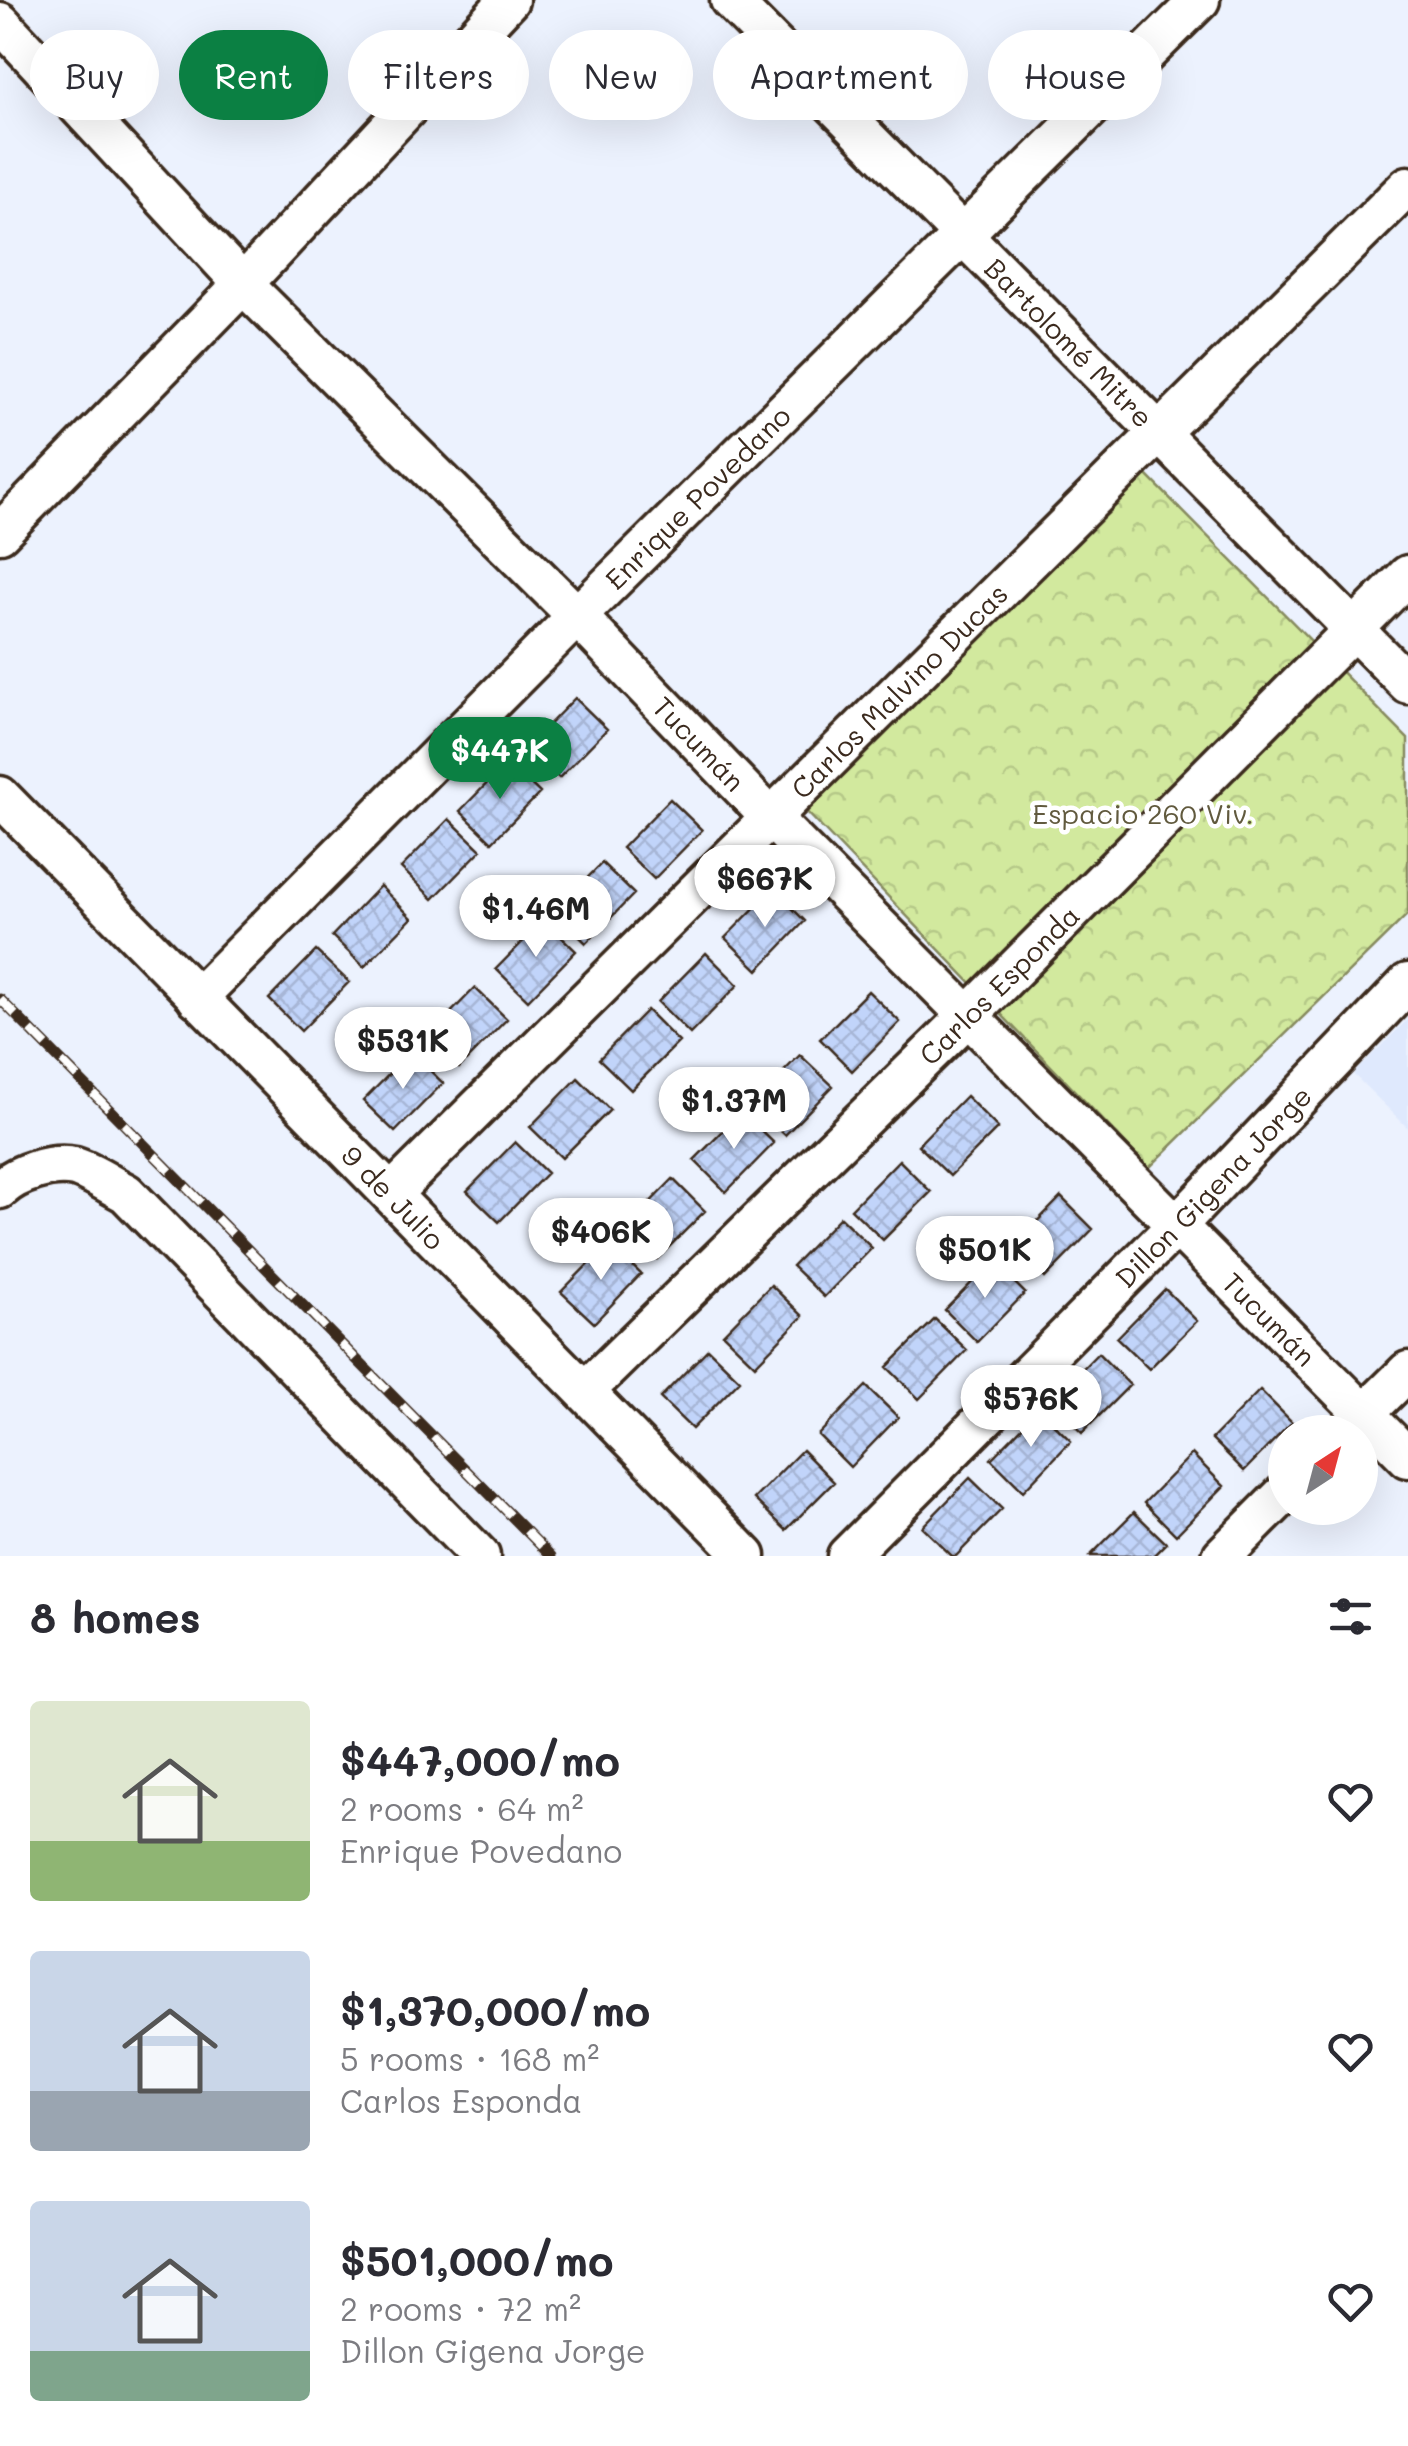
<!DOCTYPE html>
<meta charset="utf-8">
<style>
:root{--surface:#fff;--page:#f2f2f3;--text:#2b2b33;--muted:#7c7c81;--accent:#0b8043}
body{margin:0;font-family:Mali,sans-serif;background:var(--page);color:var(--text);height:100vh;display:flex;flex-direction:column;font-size:38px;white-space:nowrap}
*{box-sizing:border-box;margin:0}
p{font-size:32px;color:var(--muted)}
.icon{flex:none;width:55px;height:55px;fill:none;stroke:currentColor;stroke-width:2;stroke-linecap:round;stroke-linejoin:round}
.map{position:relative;height:1556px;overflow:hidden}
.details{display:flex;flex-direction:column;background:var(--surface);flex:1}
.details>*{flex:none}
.banner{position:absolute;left:30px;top:30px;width:1350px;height:90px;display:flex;gap:20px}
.needle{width:65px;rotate:36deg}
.tools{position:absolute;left:1268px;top:1415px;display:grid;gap:20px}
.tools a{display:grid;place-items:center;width:110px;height:110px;border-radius:50%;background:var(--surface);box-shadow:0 10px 40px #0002;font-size:50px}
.price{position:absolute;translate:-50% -85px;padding:0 22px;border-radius:35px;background:#fff;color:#222;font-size:32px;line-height:65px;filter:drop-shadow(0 2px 5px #0008)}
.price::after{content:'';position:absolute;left:50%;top:60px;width:30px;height:22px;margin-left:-15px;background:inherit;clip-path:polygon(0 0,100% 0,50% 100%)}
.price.active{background:var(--accent);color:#fff}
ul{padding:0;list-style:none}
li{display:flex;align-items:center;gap:30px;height:250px;padding:0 30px}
li span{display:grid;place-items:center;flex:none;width:280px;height:200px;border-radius:10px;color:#555}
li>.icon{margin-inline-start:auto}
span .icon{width:120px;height:120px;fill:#fffc;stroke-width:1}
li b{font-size:42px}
h2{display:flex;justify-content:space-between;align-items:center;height:120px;padding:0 30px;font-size:42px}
.tag{padding:0 35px;border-radius:45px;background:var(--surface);box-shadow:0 10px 40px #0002;font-size:35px;line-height:90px}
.tag.active{background:var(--accent);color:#fff}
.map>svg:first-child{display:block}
.built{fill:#dfe9fd}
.park{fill:url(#park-crowns);stroke:#868a5e;stroke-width:2.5}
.building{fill:url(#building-cross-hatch);stroke:#3b2a1e;stroke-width:2.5}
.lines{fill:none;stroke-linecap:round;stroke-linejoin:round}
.minor-casing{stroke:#3b2a1e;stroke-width:45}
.minor{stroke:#fff;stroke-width:38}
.rail-casing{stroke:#3b2a1e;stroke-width:11}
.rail{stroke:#fff;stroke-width:8;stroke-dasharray:22;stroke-linecap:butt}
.labels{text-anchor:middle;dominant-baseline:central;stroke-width:9;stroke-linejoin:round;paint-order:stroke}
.street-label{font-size:28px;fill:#3b2a1e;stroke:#fff}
.park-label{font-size:28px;fill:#615a3e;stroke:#fff}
</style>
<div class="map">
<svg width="1408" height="1556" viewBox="0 0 1408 1556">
<defs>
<pattern id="park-crowns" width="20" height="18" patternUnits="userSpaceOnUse" patternTransform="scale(2.5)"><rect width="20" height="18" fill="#d2e99e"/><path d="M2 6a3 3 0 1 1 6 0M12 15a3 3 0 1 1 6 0" fill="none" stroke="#b5c888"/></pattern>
<pattern id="building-cross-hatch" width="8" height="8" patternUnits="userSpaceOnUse" patternTransform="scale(2.5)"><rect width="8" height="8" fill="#c1d4fa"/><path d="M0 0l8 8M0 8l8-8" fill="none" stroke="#a7b6d6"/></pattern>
</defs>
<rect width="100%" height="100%" fill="#ecf2fe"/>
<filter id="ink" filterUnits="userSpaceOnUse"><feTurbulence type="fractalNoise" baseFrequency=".01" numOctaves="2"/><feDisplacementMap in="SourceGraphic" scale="20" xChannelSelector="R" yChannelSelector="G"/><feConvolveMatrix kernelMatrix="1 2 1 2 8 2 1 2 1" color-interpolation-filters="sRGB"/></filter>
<g filter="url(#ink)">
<path class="built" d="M1408 1019V1128L1353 1074Z"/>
<path class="park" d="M1143 471 1408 739V914L1149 1168 804 809Z"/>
<path class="building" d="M575 698 607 729 559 778 527 747Z
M508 762 540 793 492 842 460 811Z
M670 799 702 830 654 879 622 848Z
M449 819 481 850 433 899 401 868Z
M602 863 634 894 586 943 554 912Z
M380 886 412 918 364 967 332 936Z
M773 889 805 921 758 970 725 938Z
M544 920 576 951 528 1000 496 969Z
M316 951 349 982 301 1031 269 999Z
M706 953 738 985 690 1034 658 1002Z
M475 988 507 1019 459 1068 427 1037Z
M868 991 900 1022 852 1071 820 1039Z
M647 1010 679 1042 631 1090 599 1059Z
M411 1052 443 1083 395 1132 363 1101Z
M800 1055 833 1086 785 1135 752 1104Z
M578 1078 610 1110 562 1158 530 1127Z
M966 1096 998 1128 950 1176 918 1145Z
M742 1112 774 1143 726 1192 694 1160Z
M515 1142 547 1173 499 1222 467 1191Z
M899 1160 931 1192 883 1240 851 1209Z
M673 1179 705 1211 657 1259 625 1228Z
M1061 1197 1093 1229 1045 1278 1013 1246Z
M840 1217 872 1248 824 1297 792 1266Z
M609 1243 641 1274 594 1323 561 1292Z
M993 1261 1025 1293 977 1342 945 1310Z
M771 1285 803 1316 755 1365 723 1334Z
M1165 1289 1197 1321 1149 1369 1117 1338Z
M935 1319 967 1350 919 1399 887 1367Z
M708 1349 740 1380 692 1429 660 1398Z
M1098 1353 1130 1385 1082 1433 1050 1402Z
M866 1386 898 1417 850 1467 818 1435Z
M1260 1390 1292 1422 1244 1471 1212 1439Z
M1039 1410 1071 1441 1023 1491 991 1459Z
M802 1450 834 1482 786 1530 754 1499Z
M1192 1454 1224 1486 1176 1535 1144 1503Z
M970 1478 1002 1509 956 1556H952L922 1527Z
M1134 1512 1166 1543 1153 1556H1090Z"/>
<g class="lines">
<g class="minor-casing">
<g id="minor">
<path id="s1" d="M730 0 1408 684"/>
<path id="s2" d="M0 22 243 284 577 616 770 817 1408 1458"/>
<path d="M0 533 243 284 509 0"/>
<path id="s3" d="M0 796 746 1556"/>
<path id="s4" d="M197 998 577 616 1200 0"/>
<path d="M0 1189C17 1173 52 1162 75 1167 92 1172 110 1185 126 1193L480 1556"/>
<path id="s5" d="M391 1194 1408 186"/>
<path id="s6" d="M585 1391 968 1016 1408 575"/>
<path d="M1346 1432 1408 1371"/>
<path id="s7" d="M847 1556 1177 1225 1408 983"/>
<path d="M1222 1556 1285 1493"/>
</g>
</g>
<use href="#minor" class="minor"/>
<g class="rail-casing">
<path id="rail" d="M0 999 551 1556"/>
</g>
<use href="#rail" class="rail"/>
</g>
</g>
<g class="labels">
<g class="street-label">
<text stroke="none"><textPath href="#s1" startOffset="482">Bartolomé Mitre</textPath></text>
<text stroke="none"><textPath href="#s4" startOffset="708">Enrique Povedano</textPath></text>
<text stroke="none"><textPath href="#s5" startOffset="715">Carlos Malvino Ducas</textPath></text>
<text stroke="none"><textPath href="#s2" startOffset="1005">Tucumán</textPath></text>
<text stroke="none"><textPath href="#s6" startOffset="580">Carlos Esponda</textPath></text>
<text stroke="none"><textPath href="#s7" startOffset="520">Dillon Gigena Jorge</textPath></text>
<text stroke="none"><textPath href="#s3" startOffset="562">9 de Julio</textPath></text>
<text stroke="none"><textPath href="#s2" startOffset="1815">Tucumán</textPath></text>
</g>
<g class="park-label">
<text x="1143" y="813">Espacio 260 Viv.</text>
</g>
</g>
</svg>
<div class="tools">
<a><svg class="needle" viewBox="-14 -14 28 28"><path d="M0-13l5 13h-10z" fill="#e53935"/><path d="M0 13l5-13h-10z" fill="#7c7c81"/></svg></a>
</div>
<b class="price active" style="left:500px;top:802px">$447K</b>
<b class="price" style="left:765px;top:930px">$667K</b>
<b class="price" style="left:536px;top:960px">$1.46M</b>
<b class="price" style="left:403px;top:1092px">$531K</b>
<b class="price" style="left:734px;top:1152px">$1.37M</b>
<b class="price" style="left:601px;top:1283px">$406K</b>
<b class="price" style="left:985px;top:1301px">$501K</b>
<b class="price" style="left:1031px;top:1450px">$576K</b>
<div class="banner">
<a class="tag">Buy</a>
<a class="tag active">Rent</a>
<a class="tag">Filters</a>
<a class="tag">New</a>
<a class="tag">Apartment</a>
<a class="tag">House</a>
</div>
</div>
<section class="details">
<h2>8 homes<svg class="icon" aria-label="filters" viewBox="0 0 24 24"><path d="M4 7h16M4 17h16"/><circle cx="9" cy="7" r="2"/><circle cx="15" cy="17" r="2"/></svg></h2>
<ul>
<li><span style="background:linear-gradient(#dfe7d0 70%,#8fb573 0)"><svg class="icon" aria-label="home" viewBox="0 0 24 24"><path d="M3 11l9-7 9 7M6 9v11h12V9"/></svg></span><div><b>$447,000/mo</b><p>2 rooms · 64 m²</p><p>Enrique Povedano</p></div><svg class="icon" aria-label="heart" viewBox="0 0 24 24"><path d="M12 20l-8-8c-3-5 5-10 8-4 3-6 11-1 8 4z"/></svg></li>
<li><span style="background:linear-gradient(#c9d6e8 70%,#9aa5b1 0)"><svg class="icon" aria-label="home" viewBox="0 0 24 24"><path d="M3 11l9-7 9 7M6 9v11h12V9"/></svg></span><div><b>$1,370,000/mo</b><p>5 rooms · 168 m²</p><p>Carlos Esponda</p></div><svg class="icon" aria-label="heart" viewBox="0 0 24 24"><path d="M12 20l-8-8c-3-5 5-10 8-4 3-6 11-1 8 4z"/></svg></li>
<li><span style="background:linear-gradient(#c9d6e8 75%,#7fa58c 0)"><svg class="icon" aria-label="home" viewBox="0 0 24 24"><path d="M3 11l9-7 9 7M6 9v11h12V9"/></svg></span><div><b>$501,000/mo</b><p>2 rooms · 72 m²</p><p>Dillon Gigena Jorge</p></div><svg class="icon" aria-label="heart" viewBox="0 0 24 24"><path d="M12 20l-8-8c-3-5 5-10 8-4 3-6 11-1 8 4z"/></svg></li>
</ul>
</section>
